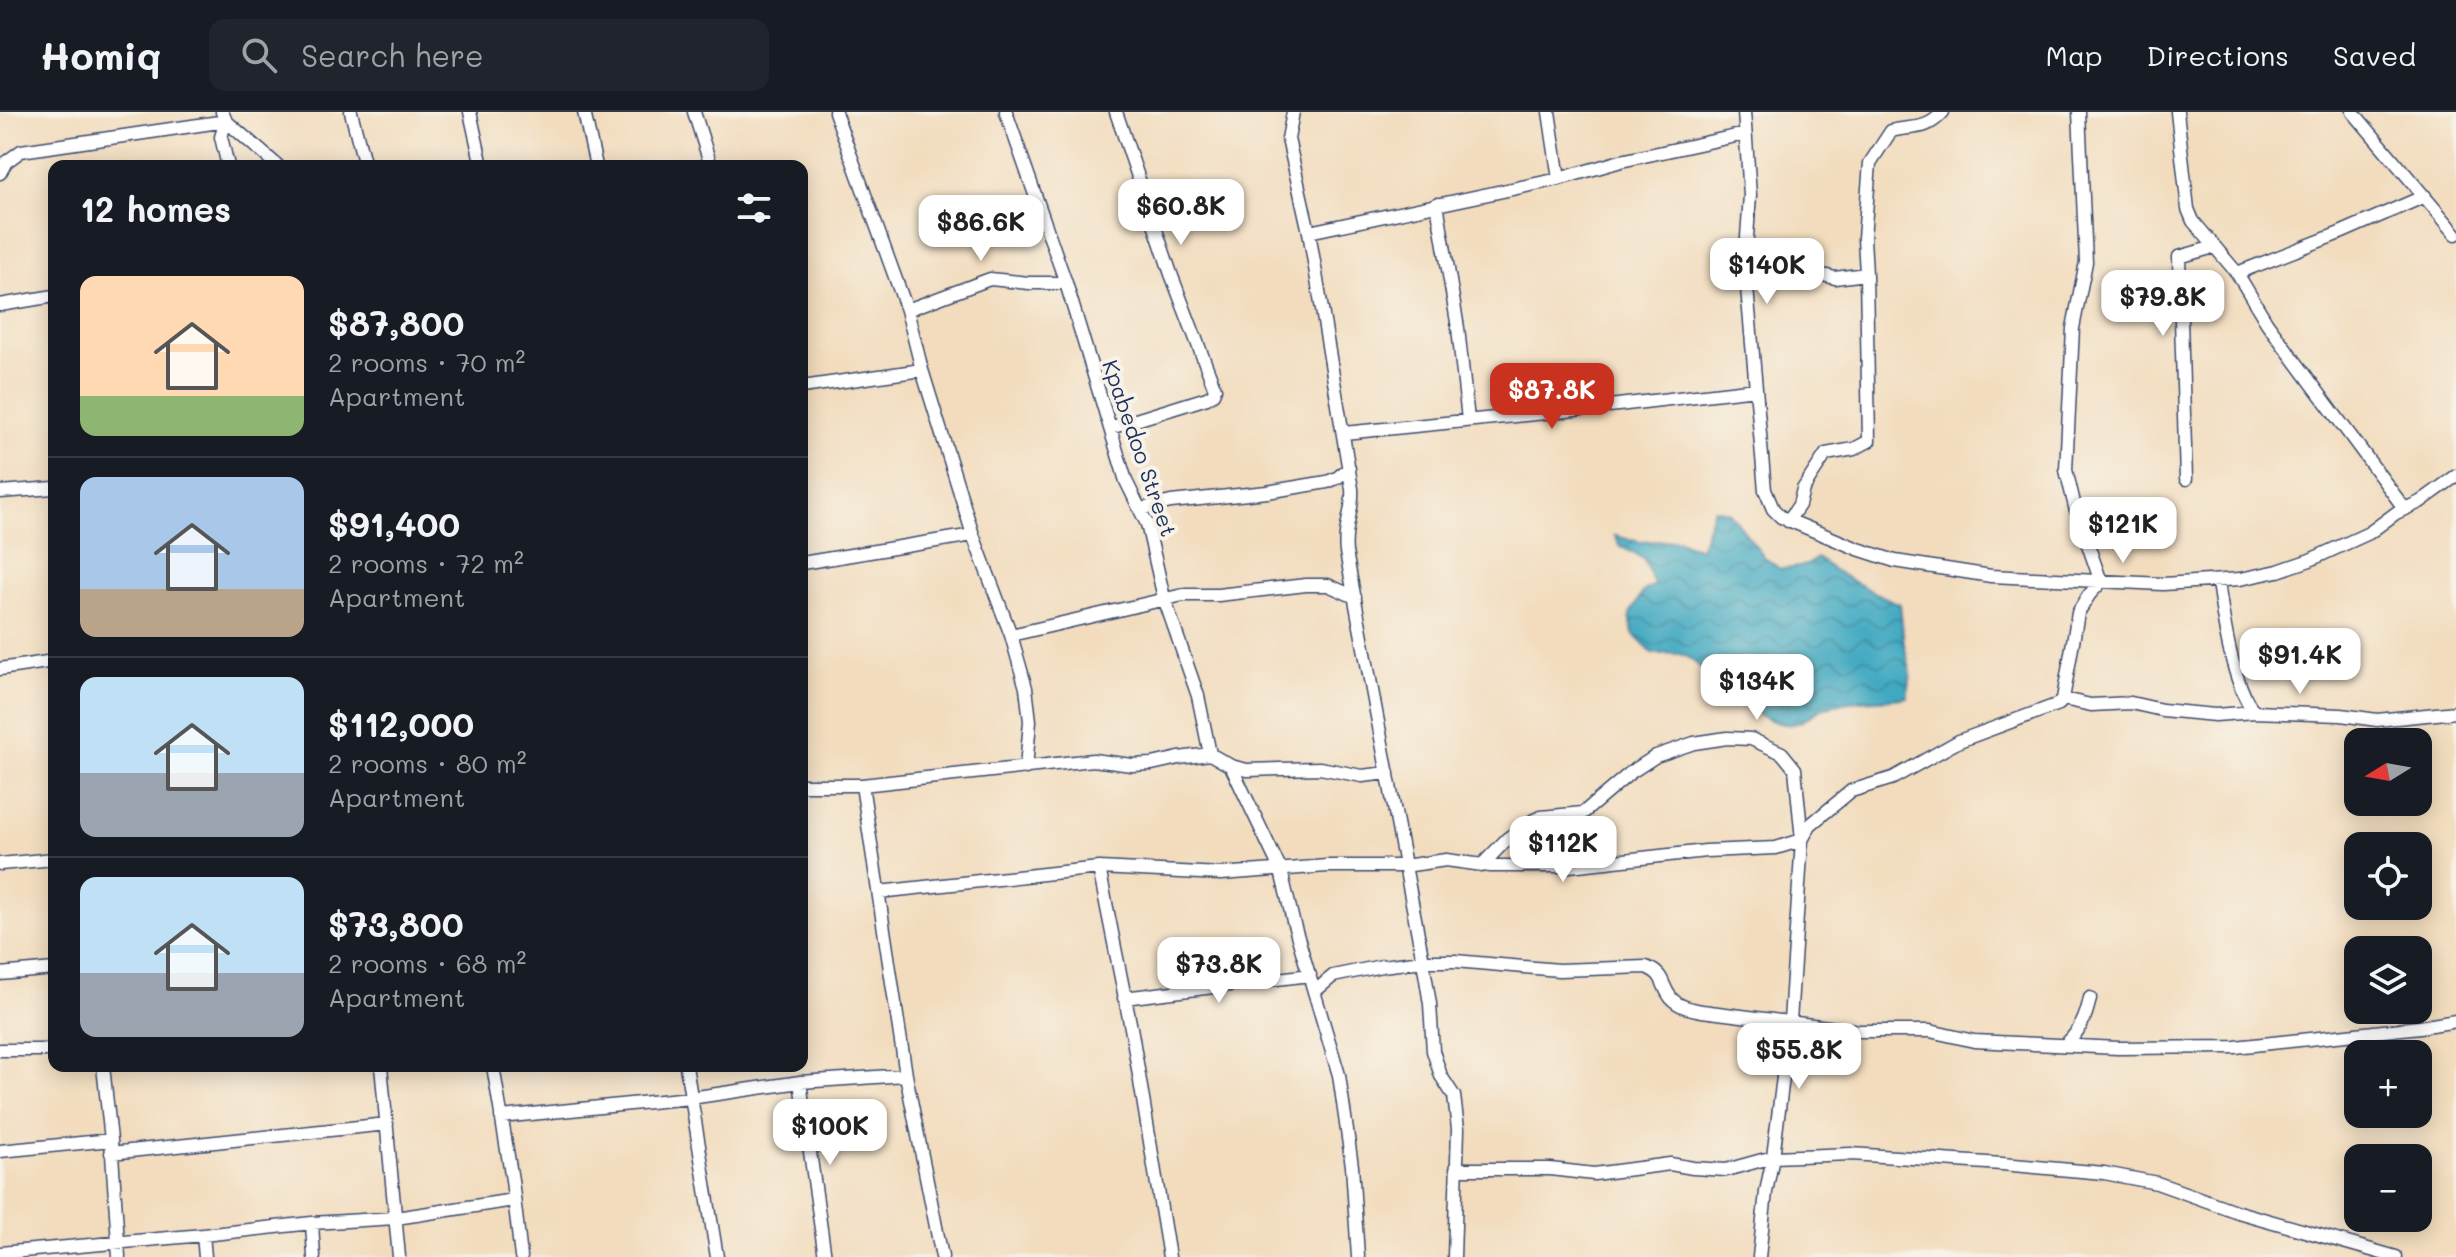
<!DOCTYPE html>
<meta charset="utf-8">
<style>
:root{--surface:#171b24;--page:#20242c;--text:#f1f3f6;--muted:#9ea1a6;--line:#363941;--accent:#c8321e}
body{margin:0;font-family:Mali,sans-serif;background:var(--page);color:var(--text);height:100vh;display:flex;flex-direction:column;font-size:30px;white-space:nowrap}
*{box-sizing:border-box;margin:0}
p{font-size:26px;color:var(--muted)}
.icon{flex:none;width:44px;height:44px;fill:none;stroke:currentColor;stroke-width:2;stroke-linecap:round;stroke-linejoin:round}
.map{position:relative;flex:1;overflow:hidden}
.details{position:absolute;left:48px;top:48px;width:760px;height:912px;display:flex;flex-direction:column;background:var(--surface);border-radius:16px;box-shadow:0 4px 20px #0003}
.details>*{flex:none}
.needle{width:52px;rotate:259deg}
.controls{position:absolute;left:2344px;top:616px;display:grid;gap:16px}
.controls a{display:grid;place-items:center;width:88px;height:88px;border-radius:16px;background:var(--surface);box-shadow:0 4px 20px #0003;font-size:40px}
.price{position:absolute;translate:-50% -68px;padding:0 18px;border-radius:16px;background:#fff;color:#222;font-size:26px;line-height:52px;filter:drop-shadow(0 2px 4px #0008)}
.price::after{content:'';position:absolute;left:50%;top:48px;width:24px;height:18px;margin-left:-12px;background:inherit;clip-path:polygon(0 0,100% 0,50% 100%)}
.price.on{background:var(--accent);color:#fff}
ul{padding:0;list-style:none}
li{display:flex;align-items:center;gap:24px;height:200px;padding:0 32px}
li+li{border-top:2px solid var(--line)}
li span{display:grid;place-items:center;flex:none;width:224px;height:160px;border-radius:16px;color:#555}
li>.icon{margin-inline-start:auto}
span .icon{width:96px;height:96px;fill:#fffc;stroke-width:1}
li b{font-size:34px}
h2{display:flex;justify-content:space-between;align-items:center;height:96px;padding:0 32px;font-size:34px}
header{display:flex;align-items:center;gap:48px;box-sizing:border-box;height:112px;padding:0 40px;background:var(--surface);border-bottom:2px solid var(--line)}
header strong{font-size:38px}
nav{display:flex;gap:44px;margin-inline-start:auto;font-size:28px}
.search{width:560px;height:72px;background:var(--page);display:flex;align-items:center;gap:20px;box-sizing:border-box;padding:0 28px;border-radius:16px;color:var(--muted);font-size:30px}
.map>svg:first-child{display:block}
.water{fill:url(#water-waves);stroke:#2e6c90;stroke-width:2}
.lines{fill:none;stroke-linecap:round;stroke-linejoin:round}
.minor-casing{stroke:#3b496c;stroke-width:15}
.minor{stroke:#fff;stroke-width:12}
.labels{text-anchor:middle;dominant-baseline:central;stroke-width:8;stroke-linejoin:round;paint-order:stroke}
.street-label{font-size:22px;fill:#1b2f5e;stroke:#f7f3e8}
</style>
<header>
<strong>Homiq</strong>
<div class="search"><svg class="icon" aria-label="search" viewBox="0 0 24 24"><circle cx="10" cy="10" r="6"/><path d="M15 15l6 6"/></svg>Search here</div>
<nav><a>Map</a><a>Directions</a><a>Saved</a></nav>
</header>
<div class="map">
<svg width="2456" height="1145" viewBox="0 0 2456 1145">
<defs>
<pattern id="water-waves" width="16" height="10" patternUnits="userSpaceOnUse" patternTransform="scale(2)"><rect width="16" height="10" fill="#41a9c1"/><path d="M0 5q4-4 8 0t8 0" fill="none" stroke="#368aa0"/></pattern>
</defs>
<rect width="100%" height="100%" fill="#f7f3e8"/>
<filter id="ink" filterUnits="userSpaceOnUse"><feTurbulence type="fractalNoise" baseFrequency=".0125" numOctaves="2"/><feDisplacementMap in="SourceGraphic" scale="16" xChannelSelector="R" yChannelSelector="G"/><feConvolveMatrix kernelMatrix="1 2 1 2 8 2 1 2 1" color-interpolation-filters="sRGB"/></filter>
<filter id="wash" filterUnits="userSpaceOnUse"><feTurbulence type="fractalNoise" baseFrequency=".006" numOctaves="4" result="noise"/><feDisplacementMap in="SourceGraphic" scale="32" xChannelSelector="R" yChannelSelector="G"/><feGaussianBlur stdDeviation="1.8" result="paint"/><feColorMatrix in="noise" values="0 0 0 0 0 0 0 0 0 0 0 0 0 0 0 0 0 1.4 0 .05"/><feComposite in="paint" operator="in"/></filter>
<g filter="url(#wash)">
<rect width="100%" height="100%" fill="#f2dcbd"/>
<path class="water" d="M1714 397 1729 400 1764 445 1780 457C1794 456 1806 456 1817 446 1843 466 1870 479 1900 492L1904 532 1911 562 1907 585C1880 590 1848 586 1822 597 1808 603 1801 615 1784 612 1764 609 1735 590 1720 576 1710 566 1697 549 1683 543 1675 540 1661 542 1653 542L1633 522 1630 502 1644 479 1654 473 1644 447 1620 434 1615 424 1640 430 1677 428 1700 437Z"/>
</g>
<g filter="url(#ink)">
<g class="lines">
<g class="minor-casing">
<path id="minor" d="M222 0 226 9 221 25 228 54
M351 0 365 54
M470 0 482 54
M584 0 596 54
M694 0 711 54
M835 0 907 198 922 258 973 423 1011 523 1026 576 1030 609 1026 656
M1006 0 1066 171 1126 369 1147 412 1164 486 1198 584 1210 642
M1293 0 1288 27 1309 120 1352 377C1354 399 1343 415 1346 440L1423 849 1430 892 1433 939 1441 964 1454 984 1458 1017 1454 1145
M1549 0 1559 67
M1744 0 1750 83 1745 153 1765 378 1773 397 1781 405 1858 437 1895 449 1991 464 2163 472 2240 467 2278 459 2310 448 2369 421 2396 401 2420 390 2456 364
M2177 0 2188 97 2193 109 2237 161 2267 211 2404 396
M2353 0 2456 122
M0 61 6 50 21 39 226 9 278 54
M1437 92 1458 216 1468 308
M1309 120 1559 67 1621 49 1745 22
M2237 161 2340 121 2425 84
M1866 162 1864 126 1870 51 1891 19C1913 13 1925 20 1943 0
M0 193 54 184
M907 198 990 167 1029 171H1066
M802 275 922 258
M1110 316 1207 286 1213 282 1215 277 1171 162 1116 0
M1344 321 1566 299 1756 277
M2186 367 2179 145 2214 135
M0 380 54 376
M1141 397 1171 390 1267 380 1327 370 1337 366 1349 356
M1788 409 1799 393 1803 377 1826 342 1854 337 1869 329 1866 162 1835 166 1803 158
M802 451 973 423
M2218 470C2223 506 2232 571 2254 600L2341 603 2377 608 2456 600
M1011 523 1183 483H1218L1306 473H1328L1355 485
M0 557 54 549
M2063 587 2091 593 2131 591 2162 598 2215 603 2254 600
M1231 654 1281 759 1293 809 1339 963 1352 1054 1358 1145
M802 673H862L1093 648 1132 653 1152 652 1179 646 1210 642 1231 654 1247 658 1320 656 1362 664 1388 661
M862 673 906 963 942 1145
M0 752 54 747
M1481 754 1507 727 1534 708 1541 705 1583 701 1630 661 1656 644 1694 631 1727 626 1751 627 1782 641 1795 657 1802 728 1790 909 1773 1045 1766 1080 1759 1145
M1099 756 1132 921 1169 1145
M879 780 1099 756 1221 762 1327 754H1404L1446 748 1490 754H1569L1706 739 1776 736 1802 728 1810 713 1851 679 1893 666 1959 629 2059 592 2063 587 2078 501 2089 483 2101 470 2075 395 2066 358 2073 216 2086 150 2079 0
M0 862 54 857
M1314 880 1333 864 1382 854 1423 849H1455L1559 858 1646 855C1666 863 1660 872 1671 886 1679 895 1691 897 1702 899L1860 919H1930L1974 929 2118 936 2235 935 2420 915 2456 909
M1124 886 1310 863
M2065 933C2080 919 2086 906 2090 886
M0 938H54
M103 954 111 1028 119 1145
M381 954 399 1145
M493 954 512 1068 521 1145
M686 954 717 1145
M800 970 825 1145
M501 1005 690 986 800 970 906 963
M0 1039 111 1028
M111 1041 387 1012
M1456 1057H1550L1594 1062 1670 1052 1693 1056 1726 1058 1773 1045 1851 1042 2002 1052 2104 1061 2157 1071 2238 1100 2396 1145
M312 1111 314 1145
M203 1123 205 1145
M0 1141 203 1123 312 1111 396 1106 514 1088"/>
</g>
<use href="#minor" class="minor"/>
</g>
</g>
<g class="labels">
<g class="street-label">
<text transform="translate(1140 336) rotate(71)">Kpabedoo Street</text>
</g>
</g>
</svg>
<div class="controls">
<a><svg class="needle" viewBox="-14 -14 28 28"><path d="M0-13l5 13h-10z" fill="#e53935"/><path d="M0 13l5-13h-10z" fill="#9ea1a6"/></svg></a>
<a><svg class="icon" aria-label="locate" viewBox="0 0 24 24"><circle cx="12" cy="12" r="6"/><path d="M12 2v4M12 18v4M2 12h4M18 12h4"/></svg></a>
<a><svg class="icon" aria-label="layers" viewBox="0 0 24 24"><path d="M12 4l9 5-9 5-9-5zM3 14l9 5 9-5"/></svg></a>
<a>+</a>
<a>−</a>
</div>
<b class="price" style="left:1181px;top:135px">$60.8K</b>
<b class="price" style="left:981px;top:151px">$86.6K</b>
<b class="price" style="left:1767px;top:194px">$140K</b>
<b class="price" style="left:2163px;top:226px">$79.8K</b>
<b class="price on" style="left:1552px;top:319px">$87.8K</b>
<b class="price" style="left:2123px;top:453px">$121K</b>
<b class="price" style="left:2300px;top:584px">$91.4K</b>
<b class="price" style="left:1757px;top:610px">$134K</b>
<b class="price" style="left:1563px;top:772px">$112K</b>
<b class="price" style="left:1219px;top:893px">$73.8K</b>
<b class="price" style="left:1799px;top:979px">$55.8K</b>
<b class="price" style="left:830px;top:1055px">$100K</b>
<section class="details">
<h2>12 homes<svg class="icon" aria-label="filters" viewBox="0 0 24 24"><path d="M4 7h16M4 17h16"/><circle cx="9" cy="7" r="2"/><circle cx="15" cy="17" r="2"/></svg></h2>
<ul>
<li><span style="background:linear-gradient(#ffd9b3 75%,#8fb573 0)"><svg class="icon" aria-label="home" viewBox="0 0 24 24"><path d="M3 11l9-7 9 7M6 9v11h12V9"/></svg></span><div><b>$87,800</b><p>2 rooms · 70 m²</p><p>Apartment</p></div></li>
<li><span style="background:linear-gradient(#a9c7e8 70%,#b9a48a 0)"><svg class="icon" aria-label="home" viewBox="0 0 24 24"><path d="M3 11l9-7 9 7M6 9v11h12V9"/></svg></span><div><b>$91,400</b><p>2 rooms · 72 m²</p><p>Apartment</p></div></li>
<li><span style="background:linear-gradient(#bfe0f5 60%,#9aa5b1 0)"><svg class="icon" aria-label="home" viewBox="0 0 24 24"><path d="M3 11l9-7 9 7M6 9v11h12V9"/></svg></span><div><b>$112,000</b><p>2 rooms · 80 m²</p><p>Apartment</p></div></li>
<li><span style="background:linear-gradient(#bfe0f5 60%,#9aa5b1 0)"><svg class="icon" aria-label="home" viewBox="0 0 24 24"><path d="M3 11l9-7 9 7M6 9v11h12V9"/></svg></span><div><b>$73,800</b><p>2 rooms · 68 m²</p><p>Apartment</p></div></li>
</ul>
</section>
</div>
